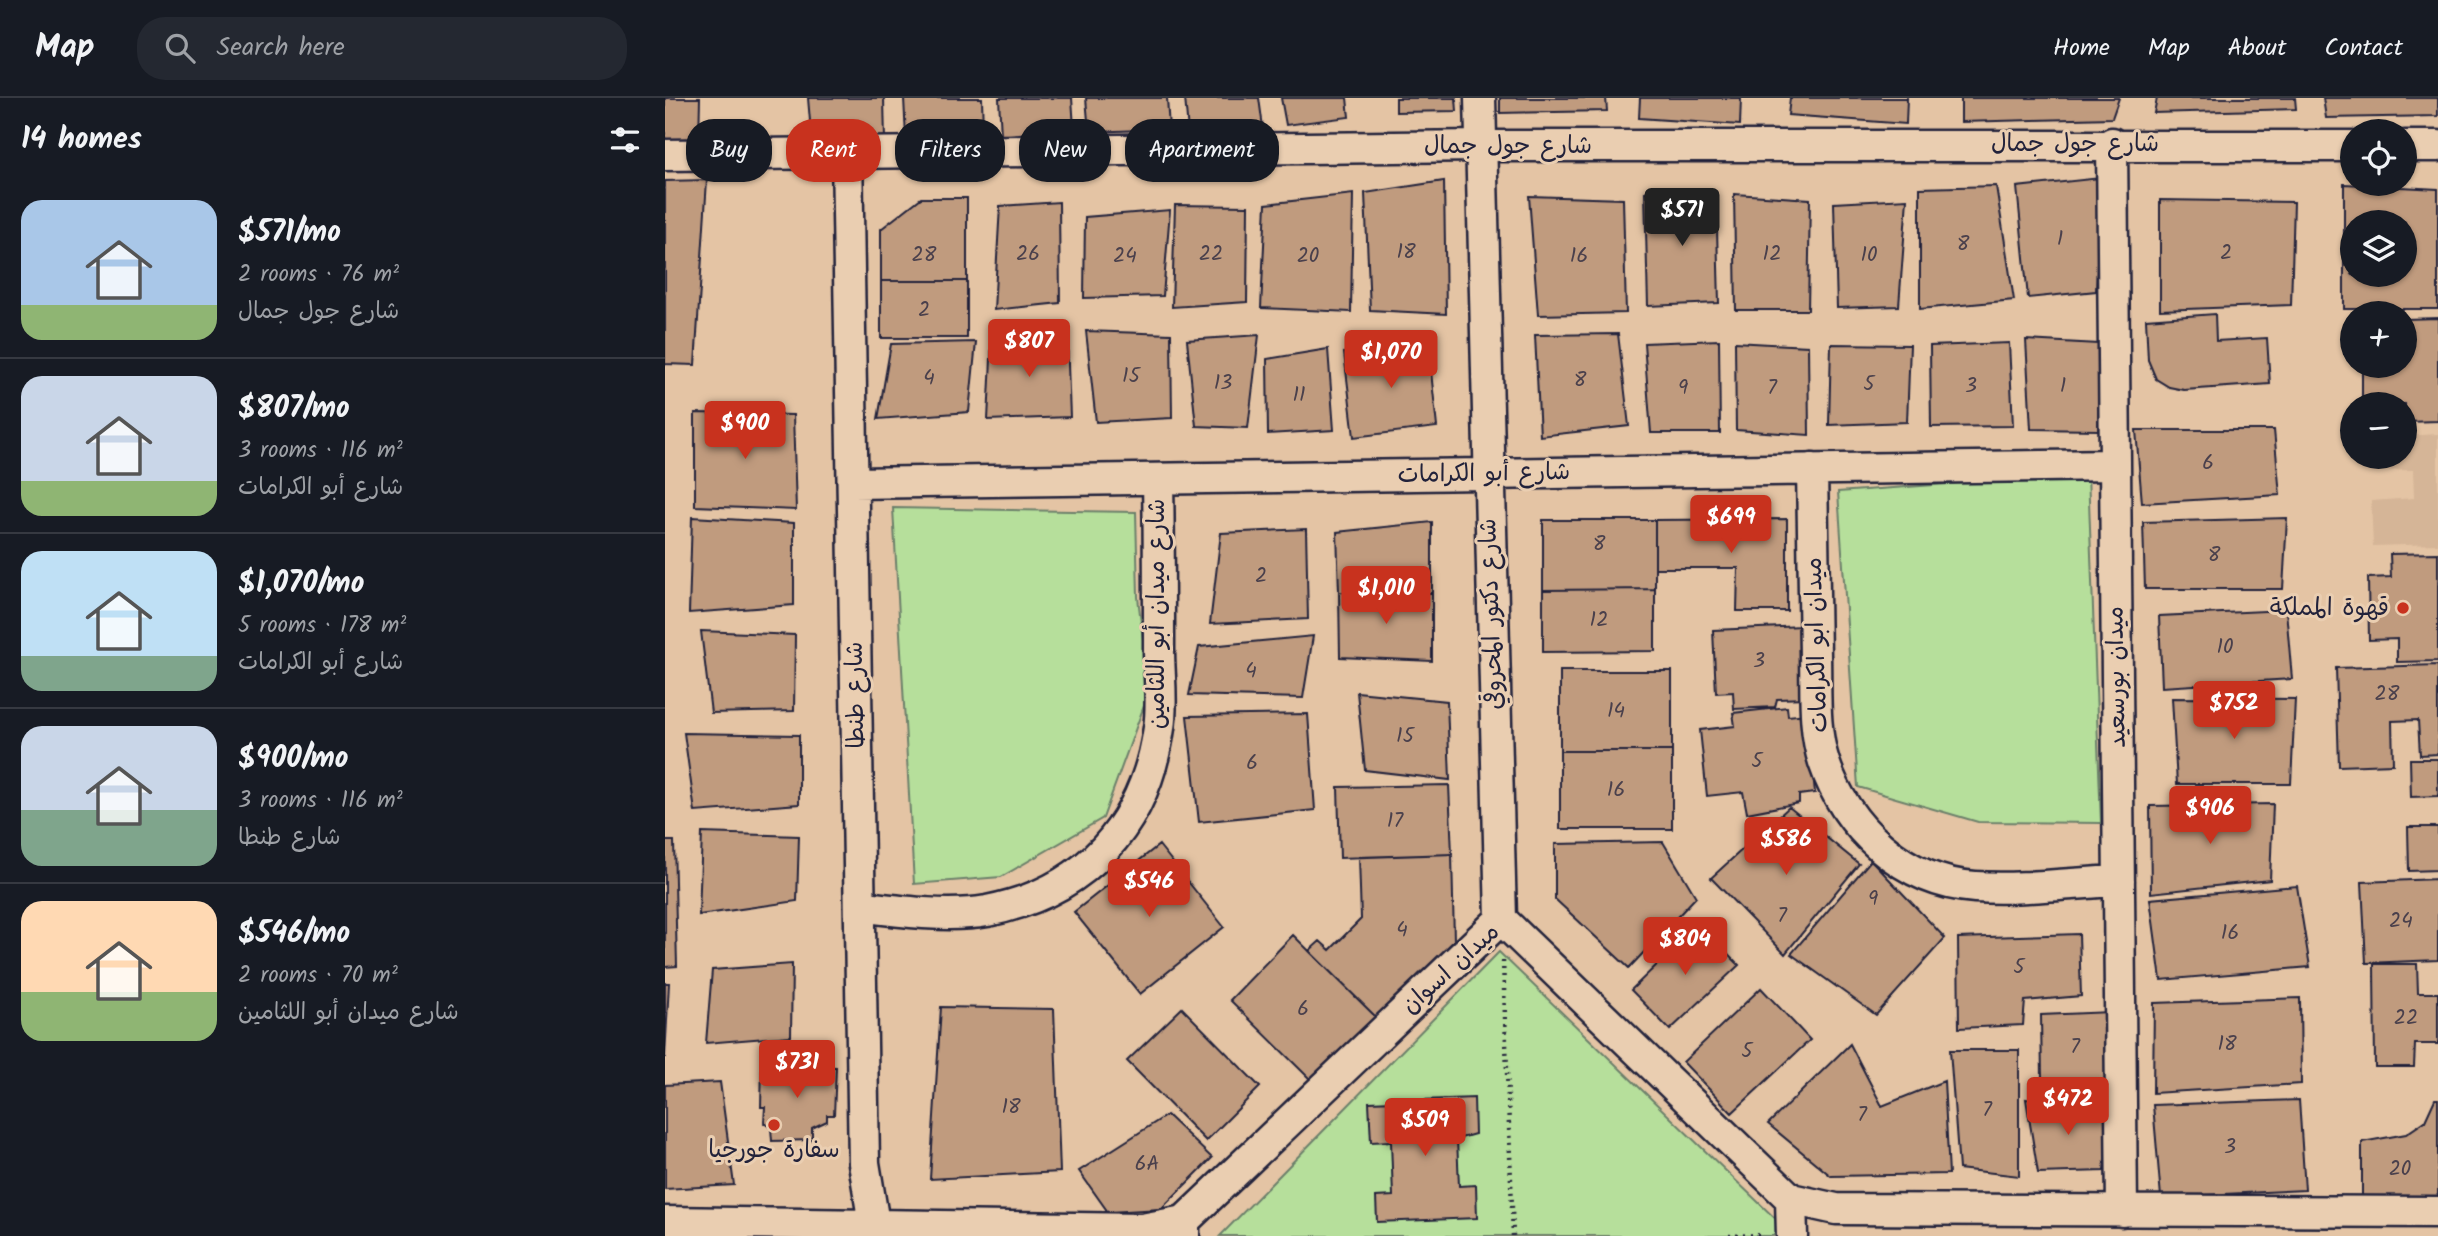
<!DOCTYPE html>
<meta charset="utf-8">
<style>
:root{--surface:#171b24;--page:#242831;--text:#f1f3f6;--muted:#9ea1a6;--line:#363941;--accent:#c8321e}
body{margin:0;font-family:Kalam,"Playpen Sans Arabic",sans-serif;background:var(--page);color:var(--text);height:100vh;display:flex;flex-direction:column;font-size:26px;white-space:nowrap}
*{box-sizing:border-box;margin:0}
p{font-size:23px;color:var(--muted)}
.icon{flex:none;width:38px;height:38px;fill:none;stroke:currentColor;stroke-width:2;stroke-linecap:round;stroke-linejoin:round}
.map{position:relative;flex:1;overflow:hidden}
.panel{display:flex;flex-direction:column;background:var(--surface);width:665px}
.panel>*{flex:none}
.top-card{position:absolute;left:21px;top:21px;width:665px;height:63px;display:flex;gap:14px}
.controls{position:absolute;left:1675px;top:21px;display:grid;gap:14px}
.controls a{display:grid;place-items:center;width:77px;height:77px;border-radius:50%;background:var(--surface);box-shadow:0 2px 5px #0004;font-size:35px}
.price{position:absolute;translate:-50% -60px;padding:0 16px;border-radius:7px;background:var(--accent);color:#fff;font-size:23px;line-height:46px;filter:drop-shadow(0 2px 4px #0008)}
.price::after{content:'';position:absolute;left:50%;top:42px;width:21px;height:16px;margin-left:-10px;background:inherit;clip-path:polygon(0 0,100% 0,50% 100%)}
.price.active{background:#222;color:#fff}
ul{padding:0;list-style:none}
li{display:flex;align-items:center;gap:21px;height:175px;padding:0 21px}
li+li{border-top:2px solid var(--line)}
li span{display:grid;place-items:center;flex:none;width:196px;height:140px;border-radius:21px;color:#555}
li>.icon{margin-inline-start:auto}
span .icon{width:84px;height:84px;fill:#fffc;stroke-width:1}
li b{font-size:30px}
h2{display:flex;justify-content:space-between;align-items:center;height:84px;padding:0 21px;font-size:30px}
.tag{padding:0 24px;border-radius:28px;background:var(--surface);box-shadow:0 2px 5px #0004;font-size:24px;line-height:63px}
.tag.active{background:var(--accent);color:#fff}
header{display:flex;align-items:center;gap:42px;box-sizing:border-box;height:98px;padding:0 35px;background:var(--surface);border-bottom:2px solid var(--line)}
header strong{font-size:33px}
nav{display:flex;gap:38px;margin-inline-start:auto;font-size:24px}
.search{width:490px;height:63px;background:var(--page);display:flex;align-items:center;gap:18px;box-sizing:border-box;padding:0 24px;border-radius:28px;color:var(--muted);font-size:26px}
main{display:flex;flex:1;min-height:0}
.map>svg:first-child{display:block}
.built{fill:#d5b597}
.green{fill:#b6df9b;stroke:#6c806b;stroke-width:2}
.building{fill:#c09b7e;stroke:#22223b;stroke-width:2;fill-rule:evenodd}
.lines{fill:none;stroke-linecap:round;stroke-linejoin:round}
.street-casing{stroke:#22223b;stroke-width:35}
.path{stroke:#22223b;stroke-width:4.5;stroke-dasharray:2 5;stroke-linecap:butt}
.street{stroke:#eaceb1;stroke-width:30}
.poi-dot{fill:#c8321e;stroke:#eaceb1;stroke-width:2.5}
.labels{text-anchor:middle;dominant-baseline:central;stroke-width:6;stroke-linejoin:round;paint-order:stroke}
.number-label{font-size:21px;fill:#4a404c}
.street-label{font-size:24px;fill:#22223b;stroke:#eaceb1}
.poi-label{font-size:24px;fill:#22223b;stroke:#eaceb1;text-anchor:end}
</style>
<header>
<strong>Map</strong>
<div class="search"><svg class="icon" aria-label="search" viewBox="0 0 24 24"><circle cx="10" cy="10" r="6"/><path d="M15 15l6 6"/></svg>Search here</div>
<nav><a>Home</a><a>Map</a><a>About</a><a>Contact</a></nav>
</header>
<main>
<section class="panel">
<h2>14 homes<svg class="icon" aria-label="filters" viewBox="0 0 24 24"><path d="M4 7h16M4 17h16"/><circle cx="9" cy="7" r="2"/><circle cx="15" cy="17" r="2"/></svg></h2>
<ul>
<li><span style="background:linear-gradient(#a9c7e8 75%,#8fb573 0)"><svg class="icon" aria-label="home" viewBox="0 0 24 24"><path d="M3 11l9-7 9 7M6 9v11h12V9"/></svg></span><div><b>$571/mo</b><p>2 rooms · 76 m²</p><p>شارع جول جمال</p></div></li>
<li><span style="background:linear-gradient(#c9d6e8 75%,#8fb573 0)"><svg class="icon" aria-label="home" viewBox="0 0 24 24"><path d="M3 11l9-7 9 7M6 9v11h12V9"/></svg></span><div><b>$807/mo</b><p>3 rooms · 116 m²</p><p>شارع أبو الكرامات</p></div></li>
<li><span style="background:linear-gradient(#bfe0f5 75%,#7fa58c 0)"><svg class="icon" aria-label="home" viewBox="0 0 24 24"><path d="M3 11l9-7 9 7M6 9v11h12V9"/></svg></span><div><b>$1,070/mo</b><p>5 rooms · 178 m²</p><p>شارع أبو الكرامات</p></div></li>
<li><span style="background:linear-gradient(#c9d6e8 60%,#7fa58c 0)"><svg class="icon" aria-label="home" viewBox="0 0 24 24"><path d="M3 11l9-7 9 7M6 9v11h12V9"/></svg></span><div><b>$900/mo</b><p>3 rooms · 116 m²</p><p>شارع طنطا</p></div></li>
<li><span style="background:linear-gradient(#ffd9b3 65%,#8fb573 0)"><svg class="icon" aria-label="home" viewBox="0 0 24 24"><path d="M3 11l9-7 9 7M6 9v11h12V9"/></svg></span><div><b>$546/mo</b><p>2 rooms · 70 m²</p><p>شارع ميدان أبو اللثامين</p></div></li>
</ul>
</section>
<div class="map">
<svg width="1773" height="1138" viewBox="0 0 1773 1138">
<rect width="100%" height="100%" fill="#e4c4a4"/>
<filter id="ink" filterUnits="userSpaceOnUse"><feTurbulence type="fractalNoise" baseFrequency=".0143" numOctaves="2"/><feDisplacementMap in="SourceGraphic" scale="14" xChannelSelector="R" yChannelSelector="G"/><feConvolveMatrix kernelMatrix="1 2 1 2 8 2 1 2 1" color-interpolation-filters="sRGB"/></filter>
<g filter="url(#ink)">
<path class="built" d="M1773 336V446L1708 448 1706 403 1749 400 1748 372 1706 373V359H1740V338Z"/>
<path class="green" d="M1423 376 1436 725 1313 724 1193 689 1173 394Z
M228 410 471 414 473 499 484 594 438 720 336 779 249 786Z
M834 854 1118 1128 1108 1138H555Z"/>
<path class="building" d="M0 0H35L34 42 0 44Z
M143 0H219L220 43 147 46Z
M239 0H317L318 33 241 39Z
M334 0H407L409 30 336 38Z
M421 0H502L504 31 424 34Z
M520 0H594L599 37 523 33Z
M616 0H682L684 19 621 27Z
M731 0H791L792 13 731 14Z
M835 0H941L942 13 835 15Z
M975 0H1076L1075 27 974 20Z
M1125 0H1242L1241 26 1123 17Z
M1296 0H1454L1447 20 1296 24Z
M1492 0H1630L1631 11 1489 15Z
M1658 0H1773V18L1661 20Z
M1435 80 1431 193 1363 200 1352 89Z
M42 82 30 267 0 266V83Z
M779 83 781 216 705 212 700 95Z
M1679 86 1773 91V211H1679ZM1687 124H1740V177H1687Z
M1331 88 1349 202 1255 211V90Z
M980 94H1051L1054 205 983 208Z
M688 96 686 214 596 210 601 106Z
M1069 96 1145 101 1143 212H1071Z
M864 98 958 101 961 215 873 217Z
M256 100H302V183H216V131Z
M1242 101 1234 208 1172 210 1169 105Z
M1495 102 1629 104 1626 207 1495 212Z
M394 104 395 205 329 212 335 108Z
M510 107 583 108 582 204 507 209Z
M505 112 498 198 419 200 420 119Z
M216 183H302V240H216Z
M1550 216 1551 243 1602 240 1605 286 1519 292 1504 289 1491 281 1483 262 1481 221Z
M1773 220V323L1740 324V306H1697V268H1740V221Z
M421 233 506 236 507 320 431 324Z
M953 236 964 328 875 338 870 237Z
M594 237 583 330 531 328 522 242Z
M327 240H402L405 319 323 322Z
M1054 242 1055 335H986L979 245Z
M1361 242 1433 246V332L1366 331Z
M311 244 304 314 213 321 226 246Z
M1070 244 1143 248 1144 337 1071 332Z
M1344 245 1348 328 1266 329 1265 248Z
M763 246 772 329 689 339 679 255Z
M1166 246 1245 247 1242 324 1164 327Z
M663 251 669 332 603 336 602 261Z
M30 315 128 317 131 412 30 408Z
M1471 332H1609L1615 397 1477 405Z
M27 419 129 425V507L24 515Z
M1622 420 1618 491H1480L1478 424Z
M1122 421V513H1072L1073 470H990V422Z
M878 422H990V491L878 492Z
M767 424V495L674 494 672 434Z
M641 431 643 521 545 526 556 435Z
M1773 455V563L1732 564V541L1704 542 1703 480 1726 479 1725 456Z
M990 491V553L878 554V492Z
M674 494 767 495V563L675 559Z
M1621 512 1627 581 1497 589 1494 518Z
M1137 528 1141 600 1112 601 1110 609 1069 611 1068 594 1051 595 1048 532Z
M36 533 130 537 129 613 46 615Z
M648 538 638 600 524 597 534 549Z
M1773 567V656L1755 657 1753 622 1727 623 1728 666 1674 668 1671 570Z
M895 573H1007V653H895Z
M692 594 782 603 785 682 700 672Z
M1507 600 1630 601 1626 686H1512Z
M1122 609 1123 618 1142 616 1150 695 1134 697V705L1082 715 1078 694 1042 698 1035 632 1070 628 1068 615Z
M643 616 650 712 534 724 522 618Z
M19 635 134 637V706L30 714Z
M895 653H1007V731H895Z
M1745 661H1773V698L1746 699Z
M784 687 787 756 675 760 673 689Z
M1608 706 1605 782 1486 795 1485 708Z
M1124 709 1194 766 1120 856 1046 780Z
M1743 729H1773V772L1744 773Z
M37 735 134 738 132 803 34 817Z
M0 743H9L12 868 0 869Z
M998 744 1031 799 964 870 890 801V746Z
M494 747 559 829 475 896 409 814Z
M787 756 789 843 712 920 644 853 655 843 665 852 696 821 694 759Z
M1206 762 1280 840 1211 917 1126 856Z
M1773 781V862L1701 865 1697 784Z
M1632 788 1645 869 1496 882 1485 801Z
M1034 826 1074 867 1005 932 966 892Z
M1414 836 1416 898 1360 903 1358 927 1294 930 1293 840Z
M628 837 712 920 648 984 565 902Z
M127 866 126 938 41 945 47 872Z
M1709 866H1752L1753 895H1773V946H1750L1749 969H1710Z
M0 885H4L0 960Z
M1096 890 1145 942 1067 1015 1018 964Z
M1635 900 1636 986 1488 995 1489 905Z
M276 909 389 911 395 1074 265 1081Z
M517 910 595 989 541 1043 462 963Z
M1446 914 1442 987 1377 981 1376 917Z
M1185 946 1217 1008 1279 983 1284 1076 1166 1078 1103 1026Z
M1285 952H1354V1078L1294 1071Z
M97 967 171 969 169 1017H162V1023L147 1030V1042L107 1043 106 1030 99 1025 100 1009H96Z
M55 984 69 1087 0 1091V987Z
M809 1000 810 1036 792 1041 794 1088 811 1087 812 1120 712 1124 711 1099 728 1098 726 1043 706 1044 704 1004Z
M1361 1001 1444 1011 1439 1073 1373 1075Z
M1770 1001H1773V1102L1770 1098 1697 1104V1044L1741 1036 1760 1023Z
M1634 1002 1640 1092 1496 1099 1488 1007Z
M502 1017 547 1060 496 1111 443 1114 414 1073Z"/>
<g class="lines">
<g class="street-casing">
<path id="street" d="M815 0 836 821
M1447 45 1457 1113
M1740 48H1773
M182 55 199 1065 211 1138
M0 57 816 48H1687
M1147 371C1148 434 1149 496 1150 558 1151 592 1148 631 1159 664 1181 730 1239 784 1310 789 1357 792 1407 785 1454 783
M188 385 1450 367
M195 808C235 813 281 820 322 813 420 794 480 728 494 630 498 605 494 576 494 551 494 494 494 437 493 381
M1126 1101 1171 1111 1773 1114
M0 1124 477 1131 519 1123
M519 1138V1123L836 821 1126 1101 1127 1138"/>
</g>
<path class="path" d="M838 863 848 1138
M1064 1138 1099 1137"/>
<use href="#street" class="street"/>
</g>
</g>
<g class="poi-dot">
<circle cx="1738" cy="510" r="7"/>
<circle cx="109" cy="1027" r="7"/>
</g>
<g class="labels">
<g class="number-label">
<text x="1395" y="141">1</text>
<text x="1298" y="146">8</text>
<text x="741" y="154">18</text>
<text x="1561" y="155">2</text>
<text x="363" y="156">26</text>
<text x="546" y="156">22</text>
<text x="1107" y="156">12</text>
<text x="259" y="157">28</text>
<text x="1204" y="157">10</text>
<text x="460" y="158">24</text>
<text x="643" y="158">20</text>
<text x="914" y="158">16</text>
<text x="259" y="212">2</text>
<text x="466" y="278">15</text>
<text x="264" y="280">4</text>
<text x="915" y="282">8</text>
<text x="558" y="285">13</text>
<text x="1204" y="286">5</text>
<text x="1306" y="288">3</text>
<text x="1398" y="288">1</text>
<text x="1018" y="290">9</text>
<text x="1107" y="290">7</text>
<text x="634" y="297">11</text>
<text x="1543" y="365">6</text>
<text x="934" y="446">8</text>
<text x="1549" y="457">8</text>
<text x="596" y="478">2</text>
<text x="934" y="522">12</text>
<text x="1560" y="549">10</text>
<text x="1094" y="563">3</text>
<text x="586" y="573">4</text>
<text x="1722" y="596">28</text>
<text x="951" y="613">14</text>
<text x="740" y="638">15</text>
<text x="1092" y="663">5</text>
<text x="587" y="665">6</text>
<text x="951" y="692">16</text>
<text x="730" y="723">17</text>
<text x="1208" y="801">9</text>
<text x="1117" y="818">7</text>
<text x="1736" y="823">24</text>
<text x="737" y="832">4</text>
<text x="1565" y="835">16</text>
<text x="1354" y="869">5</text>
<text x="638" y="911">6</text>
<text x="1741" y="920">22</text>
<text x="1562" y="946">18</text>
<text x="1410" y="949">7</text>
<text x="1082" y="953">5</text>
<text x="346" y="1009">18</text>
<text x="1322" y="1012">7</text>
<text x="1197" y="1017">7</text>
<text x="1565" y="1049">3</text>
<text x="482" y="1066">6A</text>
<text x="1735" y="1071">20</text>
</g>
<g class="street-label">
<text x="1410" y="46">شارع جول جمال</text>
<text x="843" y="48">شارع جول جمال</text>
<text transform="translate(819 376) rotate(-1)">شارع أبو الكرامات</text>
<text transform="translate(492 516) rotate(-90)">شارع ميدان أبو اللثامين</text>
<text transform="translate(827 516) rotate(-92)">شارع دكتور المحروقي</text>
<text transform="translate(1152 547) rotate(-92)">ميدان ابو الكرامات</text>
<text transform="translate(1452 579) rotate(-91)">ميدان بورسعيد</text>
<text transform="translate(191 597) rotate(-91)">شارع طنطا</text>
<text transform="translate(786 871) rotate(-42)">ميدان اسوان</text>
</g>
<g class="poi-label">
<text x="1724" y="510">قهوة المملكة</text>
<text x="109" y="1052" text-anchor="middle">سفارة جورجيا</text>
</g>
</g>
</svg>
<div class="controls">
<a><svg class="icon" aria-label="locate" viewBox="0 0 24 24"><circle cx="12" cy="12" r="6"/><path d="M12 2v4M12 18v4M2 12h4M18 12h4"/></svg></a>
<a><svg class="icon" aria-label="layers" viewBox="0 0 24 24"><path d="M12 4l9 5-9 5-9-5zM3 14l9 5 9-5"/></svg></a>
<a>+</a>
<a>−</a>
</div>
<b class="price active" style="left:1017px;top:150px">$571</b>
<b class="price" style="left:364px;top:281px">$807</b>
<b class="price" style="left:726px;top:292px">$1,070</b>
<b class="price" style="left:80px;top:363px">$900</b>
<b class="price" style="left:1066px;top:457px">$699</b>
<b class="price" style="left:721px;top:528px">$1,010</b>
<b class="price" style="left:1569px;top:643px">$752</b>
<b class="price" style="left:1545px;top:748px">$906</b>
<b class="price" style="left:1121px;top:779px">$586</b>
<b class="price" style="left:484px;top:821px">$546</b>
<b class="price" style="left:1020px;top:879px">$804</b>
<b class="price" style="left:132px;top:1002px">$731</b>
<b class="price" style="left:1403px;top:1039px">$472</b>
<b class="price" style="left:760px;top:1060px">$509</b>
<div class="top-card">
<a class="tag">Buy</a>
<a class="tag active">Rent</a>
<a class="tag">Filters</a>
<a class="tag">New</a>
<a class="tag">Apartment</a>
</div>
</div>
</main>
